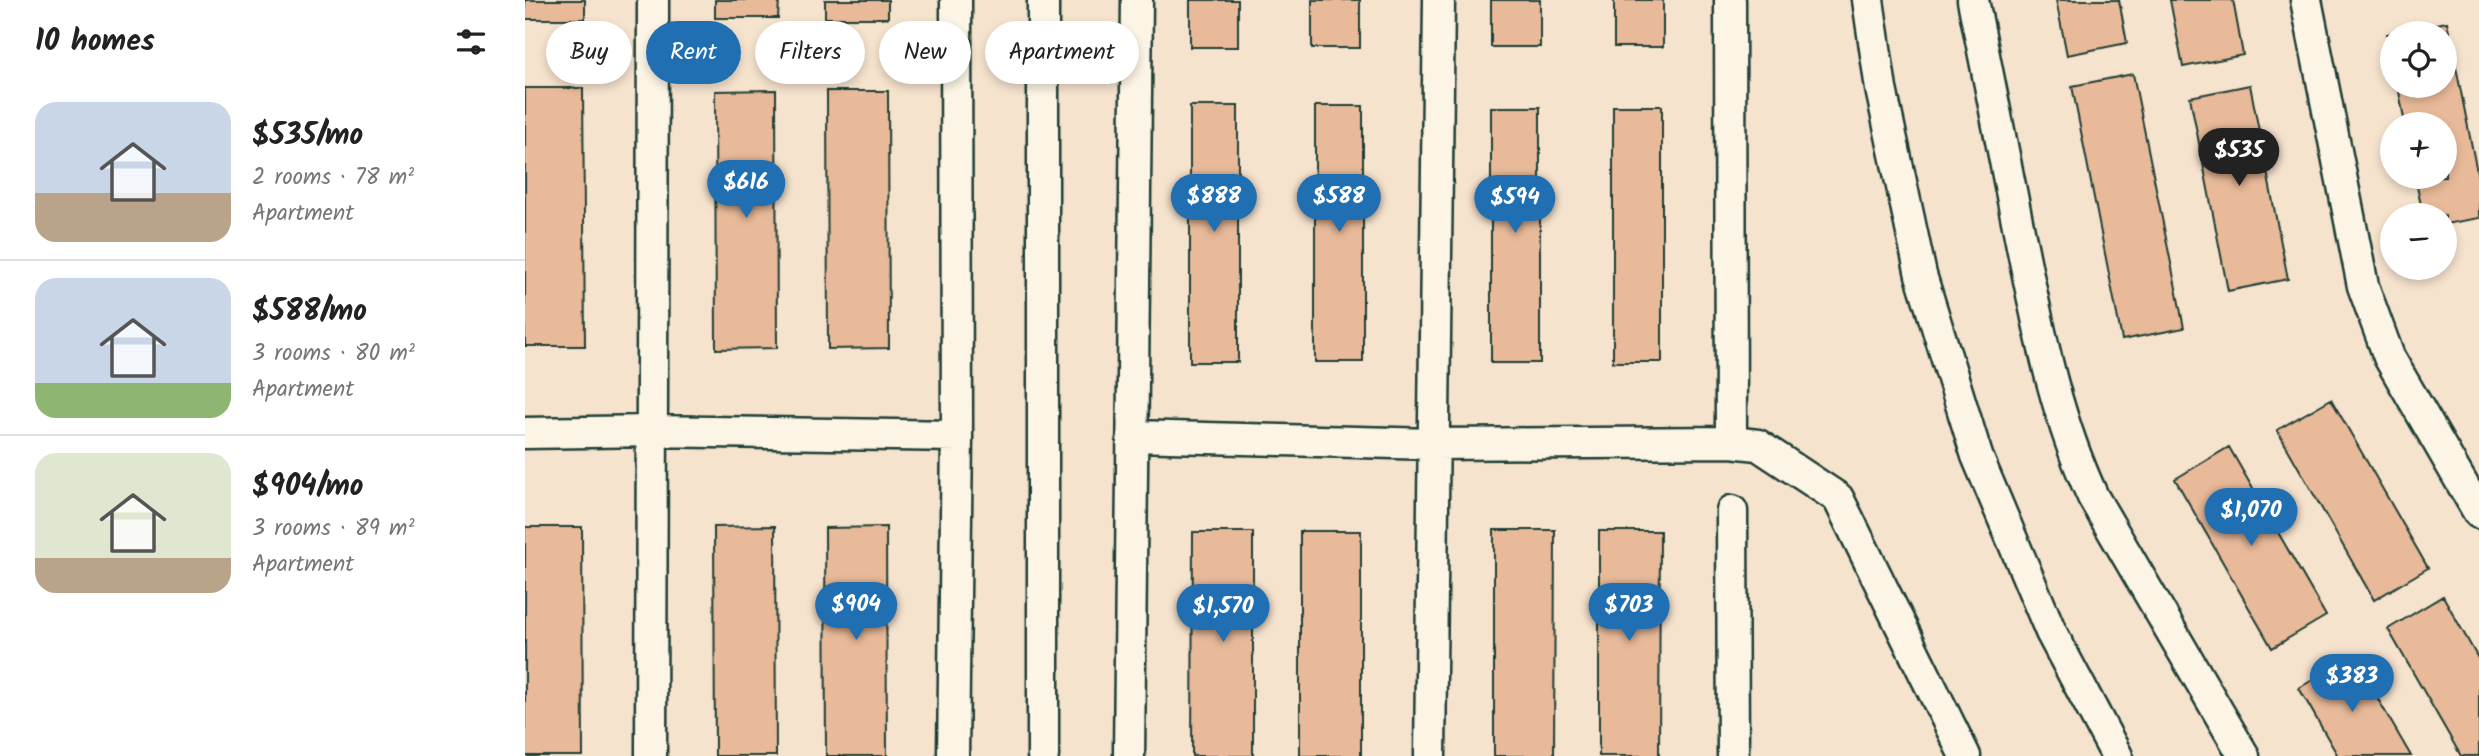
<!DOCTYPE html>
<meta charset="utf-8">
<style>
:root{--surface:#fff;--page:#f2f2f2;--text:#222;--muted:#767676;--line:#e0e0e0;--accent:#1f6fb2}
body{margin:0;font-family:Kalam,sans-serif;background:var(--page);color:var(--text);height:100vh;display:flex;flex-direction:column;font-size:26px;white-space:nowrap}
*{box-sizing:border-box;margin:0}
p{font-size:23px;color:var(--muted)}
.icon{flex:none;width:38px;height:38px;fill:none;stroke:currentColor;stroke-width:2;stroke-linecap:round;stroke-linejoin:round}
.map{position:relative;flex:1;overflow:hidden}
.side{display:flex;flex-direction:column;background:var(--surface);width:525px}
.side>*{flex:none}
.guide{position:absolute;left:21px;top:21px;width:665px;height:63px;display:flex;gap:14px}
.fabs{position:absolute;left:1855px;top:21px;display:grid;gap:14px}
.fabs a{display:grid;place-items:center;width:77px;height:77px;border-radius:50%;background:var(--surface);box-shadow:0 4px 10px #0003;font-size:35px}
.price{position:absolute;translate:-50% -60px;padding:0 16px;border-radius:24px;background:var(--accent);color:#fff;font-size:23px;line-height:46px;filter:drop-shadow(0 2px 4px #0008)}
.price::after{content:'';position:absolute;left:50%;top:42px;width:21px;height:16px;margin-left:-10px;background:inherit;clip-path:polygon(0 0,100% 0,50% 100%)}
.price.on{background:#222;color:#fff}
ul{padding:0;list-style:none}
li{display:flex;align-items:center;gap:21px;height:175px;padding:0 35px}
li+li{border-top:2px solid var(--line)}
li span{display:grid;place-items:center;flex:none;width:196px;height:140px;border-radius:21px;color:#555}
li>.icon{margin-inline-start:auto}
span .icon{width:84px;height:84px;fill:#fffc;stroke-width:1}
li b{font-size:30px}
h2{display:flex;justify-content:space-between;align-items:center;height:84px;padding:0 35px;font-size:30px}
.pill{padding:0 24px;border-radius:32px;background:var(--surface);box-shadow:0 4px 10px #0003;font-size:24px;line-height:63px}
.pill.on{background:var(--accent);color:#fff}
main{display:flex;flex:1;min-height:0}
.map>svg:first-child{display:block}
.building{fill:#e9ba99;stroke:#1f3d34;stroke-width:2}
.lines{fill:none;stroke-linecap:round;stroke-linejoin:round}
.minor-casing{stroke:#1f3d34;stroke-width:35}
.minor{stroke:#fcf5e5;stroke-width:30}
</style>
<main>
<section class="side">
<h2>10 homes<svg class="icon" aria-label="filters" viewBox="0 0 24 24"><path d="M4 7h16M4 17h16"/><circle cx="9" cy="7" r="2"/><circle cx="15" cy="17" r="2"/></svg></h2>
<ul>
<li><span style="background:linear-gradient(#c9d6e8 65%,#b9a48a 0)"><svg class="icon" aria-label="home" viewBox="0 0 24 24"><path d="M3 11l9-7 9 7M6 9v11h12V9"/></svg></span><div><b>$535/mo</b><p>2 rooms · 78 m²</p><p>Apartment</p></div></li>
<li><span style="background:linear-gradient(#c9d6e8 75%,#8fb573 0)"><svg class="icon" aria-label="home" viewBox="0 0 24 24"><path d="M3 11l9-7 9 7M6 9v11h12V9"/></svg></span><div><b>$588/mo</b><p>3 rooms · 80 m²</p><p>Apartment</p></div></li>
<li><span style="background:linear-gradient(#dfe7d0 75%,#b9a48a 0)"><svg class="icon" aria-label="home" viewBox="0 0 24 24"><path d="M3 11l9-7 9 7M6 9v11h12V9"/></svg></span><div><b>$904/mo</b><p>3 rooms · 89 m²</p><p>Apartment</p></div></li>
</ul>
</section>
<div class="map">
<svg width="1954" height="756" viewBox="0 0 1954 756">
<rect width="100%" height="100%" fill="#f6e3ce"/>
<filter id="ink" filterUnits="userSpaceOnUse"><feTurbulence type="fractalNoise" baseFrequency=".0143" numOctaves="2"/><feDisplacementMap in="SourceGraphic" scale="14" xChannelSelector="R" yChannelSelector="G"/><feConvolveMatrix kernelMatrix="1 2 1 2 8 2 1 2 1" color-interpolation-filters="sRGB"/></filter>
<g filter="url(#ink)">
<path class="building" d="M0 0H60V19H0Z
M190 0H254L253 18H190Z
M300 0H363V18H300Z
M665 0H713V47H665Z
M787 0H835V48H787Z
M966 0H1015V47H966Z
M1089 0H1138V47H1089Z
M1531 0H1594L1602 43 1542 55Z
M1645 0H1708L1718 55 1658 67Z
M1922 22 1954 182V218L1920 224V215H1898L1890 177H1920V124H1880L1873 86H1920V33H1867V59L1862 34Z
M1608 74 1659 328 1597 340 1547 86Z
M1725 85 1763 279 1703 291 1665 97Z
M0 88H58L60 346H0Z
M251 90 252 348 191 349 190 91Z
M302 91H363L364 348 303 349Z
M665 106H713V362H665Z
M790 106H838V362H790Z
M1088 106H1137V362H1088Z
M966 107H1015V363H966Z
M1806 399 1903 568 1849 600 1752 430Z
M1704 447 1801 616 1747 648 1650 479Z
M250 526 251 756H190L189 527Z
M0 527H57L58 756H0Z
M361 527 362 756H301L300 528Z
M969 530H1030L1029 756H969Z
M775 531H836V756H775Z
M1074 531H1135L1134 756H1074Z
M668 532H728V756H667Z
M1918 596 1954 660V756H1936L1863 629Z
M1828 656 1886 756H1813L1774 688Z"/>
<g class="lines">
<g class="minor-casing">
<path id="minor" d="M431 0 432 436
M518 0V756
M1205 0 1206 442
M1343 0 1356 89 1396 275 1452 456 1526 632 1592 756
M1448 0C1464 82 1481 164 1497 246 1515 334 1530 415 1568 497L1719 756
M1781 0 1838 286 1864 357 1954 513
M0 433 127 431 432 436 428 756
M608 436 908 444 1206 442 1233 445 1313 498 1440 756
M1207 511 1208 756
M126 756 128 0
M604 756 612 0
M905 756 914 0"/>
</g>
<use href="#minor" class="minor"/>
</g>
</g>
</svg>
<div class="fabs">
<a><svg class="icon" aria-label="locate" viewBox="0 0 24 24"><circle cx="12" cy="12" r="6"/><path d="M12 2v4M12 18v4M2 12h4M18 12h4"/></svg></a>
<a>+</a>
<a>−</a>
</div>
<b class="price on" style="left:1714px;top:188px">$535</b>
<b class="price" style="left:221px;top:220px">$616</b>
<b class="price" style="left:689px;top:234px">$888</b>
<b class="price" style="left:814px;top:234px">$588</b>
<b class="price" style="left:990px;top:235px">$594</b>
<b class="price" style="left:1726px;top:548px">$1,070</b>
<b class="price" style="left:331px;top:642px">$904</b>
<b class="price" style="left:1104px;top:643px">$703</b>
<b class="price" style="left:698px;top:644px">$1,570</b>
<b class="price" style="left:1827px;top:714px">$383</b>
<div class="guide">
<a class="pill">Buy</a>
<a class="pill on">Rent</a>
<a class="pill">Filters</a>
<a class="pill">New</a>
<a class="pill">Apartment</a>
</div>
</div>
</main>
